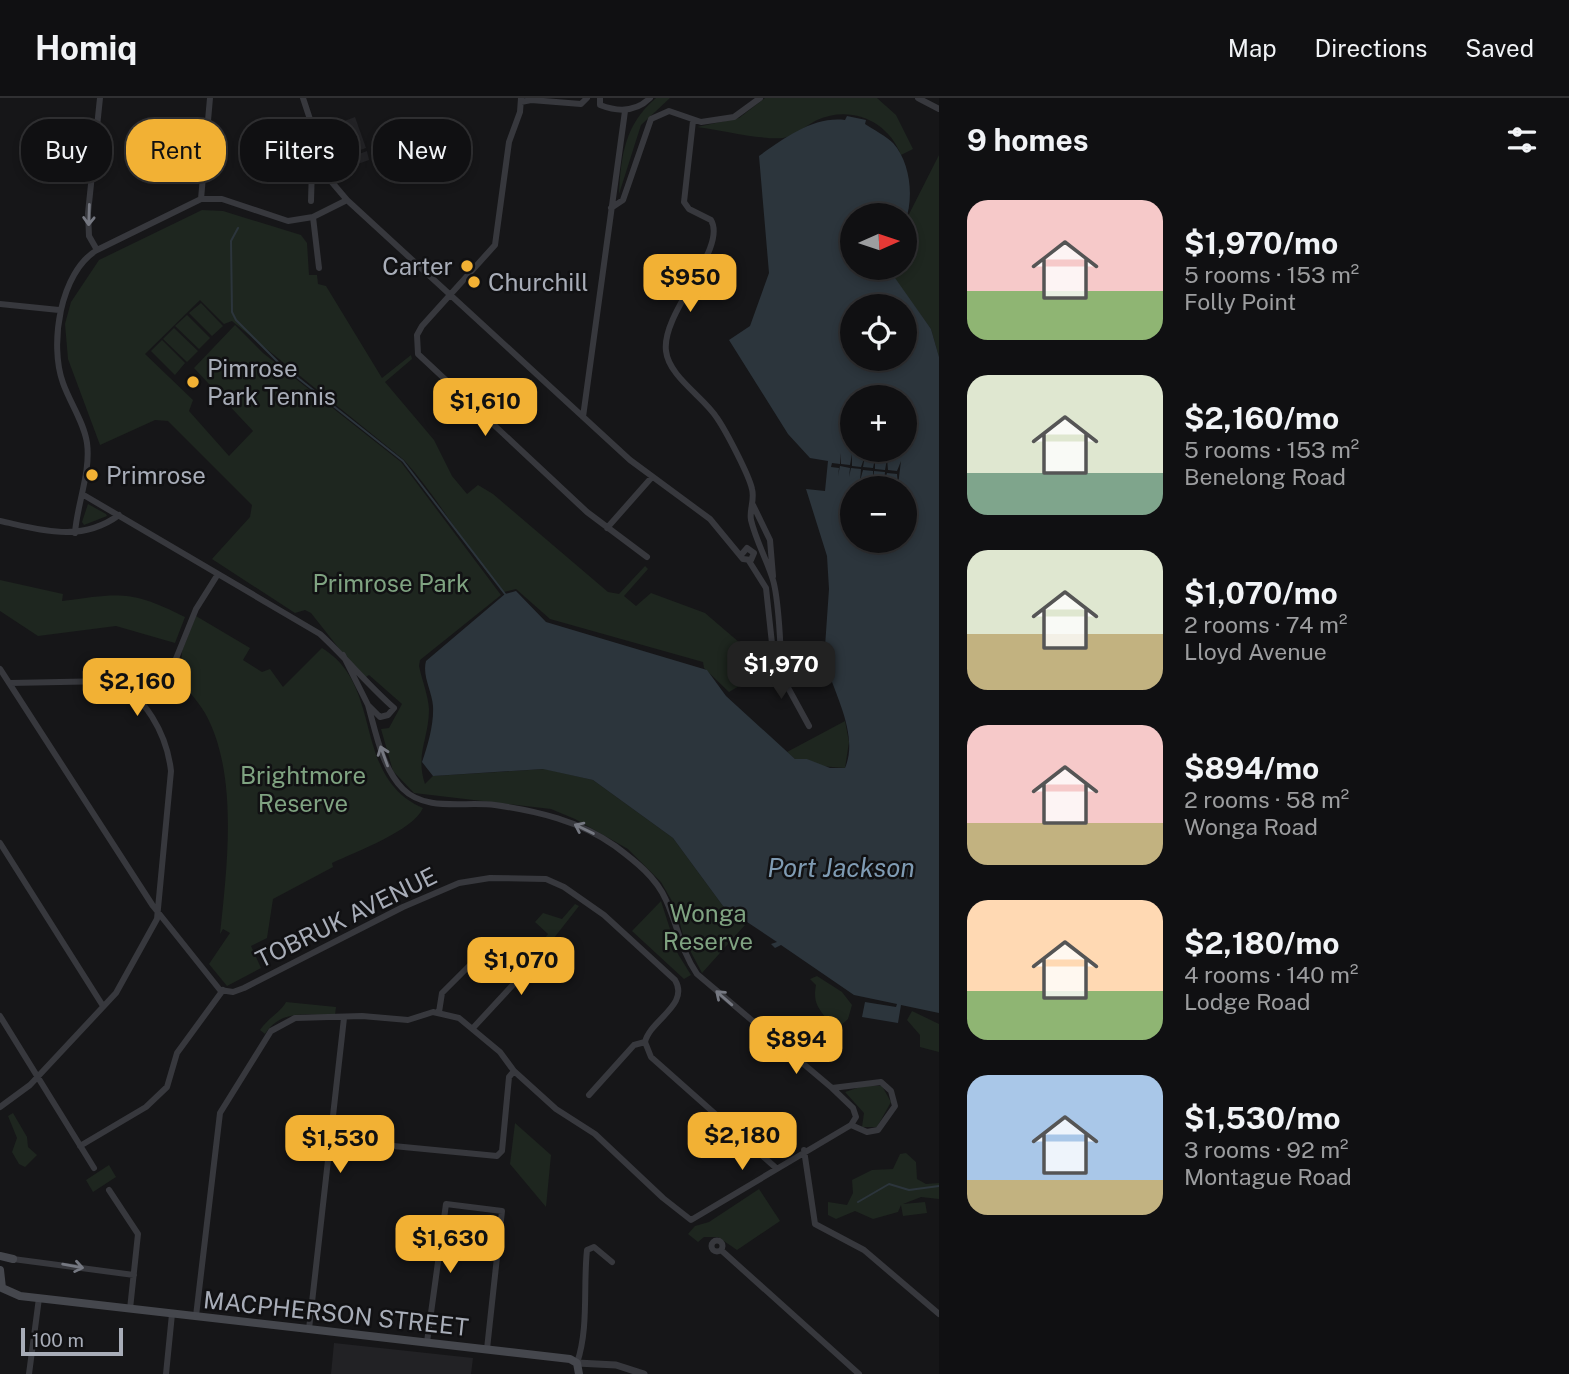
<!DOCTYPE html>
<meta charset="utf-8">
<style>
:root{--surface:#101012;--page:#1e1e20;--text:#f1f3f6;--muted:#9c9d9f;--line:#303032;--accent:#f2b134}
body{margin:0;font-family:"Public Sans",sans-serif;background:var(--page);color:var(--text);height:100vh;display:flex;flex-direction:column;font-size:26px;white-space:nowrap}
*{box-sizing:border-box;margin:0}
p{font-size:23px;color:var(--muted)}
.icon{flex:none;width:38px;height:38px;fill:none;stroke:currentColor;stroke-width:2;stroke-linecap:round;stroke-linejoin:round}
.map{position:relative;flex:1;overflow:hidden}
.panel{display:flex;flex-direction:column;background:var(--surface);width:630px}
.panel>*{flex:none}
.banner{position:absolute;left:21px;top:21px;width:665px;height:63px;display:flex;gap:14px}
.needle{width:46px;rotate:87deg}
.buttons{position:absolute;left:840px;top:105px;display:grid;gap:14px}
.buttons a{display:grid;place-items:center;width:77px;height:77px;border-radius:50%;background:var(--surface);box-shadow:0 4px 10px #0003,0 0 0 2px var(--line);font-size:35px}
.scale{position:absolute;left:21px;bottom:18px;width:102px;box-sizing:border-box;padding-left:7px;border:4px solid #a8adb8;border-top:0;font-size:19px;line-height:24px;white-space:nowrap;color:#a8adb8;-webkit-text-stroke:5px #111113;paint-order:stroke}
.price{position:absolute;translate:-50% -60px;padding:0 16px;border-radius:14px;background:var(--accent);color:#111;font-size:23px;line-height:46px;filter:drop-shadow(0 2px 4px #0008)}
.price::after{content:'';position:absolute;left:50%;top:42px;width:21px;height:16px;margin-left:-10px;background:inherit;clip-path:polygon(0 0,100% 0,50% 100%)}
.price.current{background:#222;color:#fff}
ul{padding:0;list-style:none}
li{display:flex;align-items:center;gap:21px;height:175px;padding:0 28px}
li span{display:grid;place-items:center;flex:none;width:196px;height:140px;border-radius:21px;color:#555}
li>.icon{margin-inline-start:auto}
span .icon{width:84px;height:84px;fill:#fffc;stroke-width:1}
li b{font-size:30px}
h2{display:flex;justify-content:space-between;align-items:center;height:84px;padding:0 28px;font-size:30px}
.chip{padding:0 24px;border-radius:28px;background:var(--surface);box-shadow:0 4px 10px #0003,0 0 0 2px var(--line);font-size:24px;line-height:63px}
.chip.current{background:var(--accent);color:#111}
header{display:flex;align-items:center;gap:42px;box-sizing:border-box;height:98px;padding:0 35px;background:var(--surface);border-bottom:2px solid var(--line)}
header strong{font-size:33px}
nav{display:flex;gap:38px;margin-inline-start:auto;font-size:24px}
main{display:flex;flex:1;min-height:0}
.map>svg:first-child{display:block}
.built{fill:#222225}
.green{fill:#1e261f}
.water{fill:#2c353c;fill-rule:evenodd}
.pier{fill:#161618}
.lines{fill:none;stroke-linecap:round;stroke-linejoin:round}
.stream{stroke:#2c353c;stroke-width:2}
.minor{stroke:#37383d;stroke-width:6}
.tertiary{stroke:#37383d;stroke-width:7}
.secondary{stroke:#45474d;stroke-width:8}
.oneway{stroke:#757881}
.poi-dot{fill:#f2b134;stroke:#111113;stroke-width:2.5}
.labels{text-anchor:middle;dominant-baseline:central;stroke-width:5;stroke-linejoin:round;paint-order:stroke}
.poi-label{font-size:24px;fill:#a8adb8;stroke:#111113;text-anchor:start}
.park-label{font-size:24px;fill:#7fa381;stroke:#111113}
.street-label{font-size:24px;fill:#a8adb8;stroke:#111113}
.water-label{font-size:26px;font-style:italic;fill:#7f9bb3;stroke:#111113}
</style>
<header>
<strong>Homiq</strong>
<nav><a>Map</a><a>Directions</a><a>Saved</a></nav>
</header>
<main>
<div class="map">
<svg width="939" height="1276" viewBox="0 0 939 1276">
<rect width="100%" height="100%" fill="#161618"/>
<path class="built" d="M355 19 366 50 334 61 323 31Z
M367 53 369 62 338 73 335 65Z
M334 1245 473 1260 471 1276H331Z"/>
<path class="green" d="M656 0H670L641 27 619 96C621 57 625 26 656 0Z
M765 0H877L896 17 913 51 901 57C888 23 851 7 817 22 806 27 796 38 783 40 761 42 720 32 697 29L739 20Z
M939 57V259L931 231 887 171 905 170V124Z
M202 112 223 113 301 137 307 145 309 177H317L318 186 326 188 382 280 411 257 412 261 385 284 434 342 452 378 467 396 478 387 493 396 608 494 619 496 645 468 648 471 624 498 636 508 651 495 705 515 747 551 767 548 771 569 729 594 704 570 703 564 550 521 516 491 504 494C466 452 441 403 404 362L232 223 224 226 200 202 145 256 193 302 189 313 229 358 253 333 194 270 235 227 263 255 401 364 501 497 420 562 419 568C422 582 428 597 429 611 429 641 415 656 425 686L433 678 545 671 593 682 673 740 723 808 745 827 702 875 684 841 676 810 661 784 628 751 575 721 551 711 414 695 393 673 381 631 389 630 402 606 369 577 363 581 311 515 305 512 295 515 212 461 250 419 252 407 168 323 155 322 100 347 68 261 65 226 71 204 99 162Z
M201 205 223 228 212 238 189 215Z
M187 217 210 240 199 251 175 228Z
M174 230 198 253 187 264 163 241Z
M162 242 185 265 175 277 151 253Z
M88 406 106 416 107 418 84 427 82 424Z
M0 482 63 496 62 503C120 495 132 492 185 519L175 545 116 528 38 538 0 513Z
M196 518 250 550 243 562 262 574 270 571 283 589 322 550C385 588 351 679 423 710 413 733 355 754 332 765L333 769 273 801 267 840 251 848 261 870 227 888 209 866 230 835 223 831 220 836C227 769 239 676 205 615 196 600 182 586 171 573L181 571 182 553Z
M845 623 849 644 845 670 819 668 807 661H795L787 654Z
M661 803 678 856 691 877 684 881 632 833Z
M575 806 579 808 554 840 558 844 555 848 545 840 548 836 535 824 543 815 562 821Z
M817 878 842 894 852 907 848 921 827 940 822 933 827 921C817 909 813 903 816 887L810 881Z
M286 904 336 909 335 917C308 917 282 910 265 936L260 932C268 920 281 914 286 904Z
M912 913 939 926V954L920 949V937L907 922Z
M863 988H882L891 1004 877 1029H862L864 1015 845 994Z
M13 1015 27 1039 28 1049 37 1057 25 1069 19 1066 12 1054 17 1040 8 1018Z
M515 1025 551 1057 546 1109 510 1066Z
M906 1055 916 1064 917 1081 926 1086 939 1085V1101L921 1099 903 1106 925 1104 927 1115 903 1118 901 1107 898 1114 873 1121 855 1113 836 1121 828 1117V1104L847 1107 853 1095 852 1082 872 1072 893 1071 900 1056Z
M109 1067 116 1079 93 1094 86 1082Z
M759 1091 780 1123 737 1152 718 1139H704L698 1144 688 1136 695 1128 709 1124Z"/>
<path class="water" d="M847 18 866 22 865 26C874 32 886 38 893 45 911 65 914 101 905 124V117H852V170H888L931 231 939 259V915L901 907 898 925 862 919 865 904 896 909 897 906 854 897 781 847 775 850 771 846 777 844 723 808 673 740 593 682 543 671 433 678 422 664C428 647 434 626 433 608 432 593 422 578 426 563L505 496 516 493 546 524 707 572 726 598 795 661H807L830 670H845C858 640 838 602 828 573L825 575 820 564 824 563 829 491 827 458 806 391 825 393 828 363 810 360 788 336 729 242 750 228 769 175 759 58C784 40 814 18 845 22ZM852 208H905V261H852ZM852 299H905V352H852ZM852 390H905V443H852Z"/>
<path class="pier" d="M841 355V366L850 367 852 356V368L861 369 865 358 863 369 873 370 875 360V371L885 372 887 361 888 372 897 373 901 363 898 387 897 376 887 375 884 385 885 374 874 373 873 384V373L863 372 860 383 861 371 851 370 849 379 850 370 840 368 838 378 839 370 831 369 832 365 840 366Z"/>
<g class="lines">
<path class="stream" d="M238 130 231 143 232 214 236 222 279 265 403 363 505 496
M858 1104 889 1086 909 1092 939 1088"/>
<path class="minor" d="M303 0 330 82 347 102 630 362 710 421 743 461 751 462 754 455 747 450 741 457
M521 0 520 14 509 44 495 147 422 228 417 237 418 256 587 414 647 459
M600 0V7C618 14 636 14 650 0
M918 0 939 11
M521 4 531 2 581 6 587 0
M693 23 684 104 689 111 711 122C728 151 661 214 666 253 669 279 704 299 717 320 726 333 749 377 752 391 755 402 749 412 751 422 756 443 767 462 773 482 778 499 782 554 780 572
M201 101 210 0
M311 103 313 35
M611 110 623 102 651 21 669 13 701 24 734 19 760 0
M313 119 319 170
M97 152 89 138 88 115 100 0
M0 206 59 212
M583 319 625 13
M82 396 320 536C346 560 367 586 394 610L388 617 380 619 368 607 343 557
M753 407 770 442 773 478
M0 423C42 432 81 445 119 417
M607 430 652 379
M75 435C77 406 91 374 87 345 84 324 70 305 63 285 49 247 60 174 97 152L201 101H222L288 123 313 119 347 102
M749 463 766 490 774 564 809 628
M173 568 196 511 218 476
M0 571 153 808 220 892 233 894 244 890 403 809 459 785 490 780 546 781 564 789 604 817 675 882C690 907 650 922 645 944
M0 745 103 908
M439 914 442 895 472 865
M0 918 94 1070
M473 930 548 849
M645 944 651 959 775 1069
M832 990 881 984 891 993 895 1008 878 1032 867 1034 851 1027
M589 997 634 947 645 944
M0 1009 30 987 116 895 157 821 171 673C167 637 145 595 110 583L10 585
M331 1042 497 1058 502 1053 509 979 514 973
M80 1048 146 1009 167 989 177 955 223 892
M804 1052 815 1126 864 1152 939 1216
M109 1092 138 1136 130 1211
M711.5 1148a5.5 5.5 0 1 1 11 0a5.5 5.5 0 1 1-11 0Z
M721 1152 859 1276
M13 1161 134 1177
M196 1218 220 1015 271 933 295 920 362 918 408 922 433 914 459 920 500 954 514 973 556 1011 595 1036 663 1100 691 1122 851 1027 856 1019 853 1010 832 990 697 876C680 851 678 828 666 802 656 779 635 763 615 748 580 723 537 713 495 707 465 703 426 714 403 691 382 670 376 635 368 607
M309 1231 344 920
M427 1244 446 1106 502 1113 487 1251
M577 1265C589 1230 583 1189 587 1152L594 1149 612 1164
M29 1276 39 1200
M166 1276 172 1216"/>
<path class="tertiary" d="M577 1265 616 1267 644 1276"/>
<path class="secondary" d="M0 1158 13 1161
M0 1172 2 1190 20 1198 570 1261 577 1265 579 1276"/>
</g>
<defs><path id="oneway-shaft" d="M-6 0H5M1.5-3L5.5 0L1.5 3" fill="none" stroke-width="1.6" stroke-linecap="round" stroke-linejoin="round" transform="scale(1.75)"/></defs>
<g class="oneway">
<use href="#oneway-shaft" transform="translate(89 117) rotate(92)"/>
<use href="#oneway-shaft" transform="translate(384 658) rotate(-110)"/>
<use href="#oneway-shaft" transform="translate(584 731) rotate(-154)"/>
<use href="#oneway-shaft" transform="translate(724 900) rotate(-139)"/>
<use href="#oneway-shaft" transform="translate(73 1168) rotate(10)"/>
</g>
<g class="poi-dot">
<circle cx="467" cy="168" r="7"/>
<circle cx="474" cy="184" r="7"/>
<circle cx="193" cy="284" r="7"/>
<circle cx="92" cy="377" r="7"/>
</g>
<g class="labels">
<g class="poi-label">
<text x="453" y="168" text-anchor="end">Carter</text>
<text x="488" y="184">Churchill</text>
<text x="207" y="270">Pimrose<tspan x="207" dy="28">Park Tennis</tspan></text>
<text x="106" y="377">Primrose</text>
</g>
<g class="park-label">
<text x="391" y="485">Primrose Park</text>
<text x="303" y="677">Brightmore<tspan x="303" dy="28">Reserve</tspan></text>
<text x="708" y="815">Wonga<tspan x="708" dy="28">Reserve</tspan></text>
</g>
<g class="street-label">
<text transform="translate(346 819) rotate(-26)">TOBRUK AVENUE</text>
<text transform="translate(336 1215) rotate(6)">MACPHERSON STREET</text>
</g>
<g class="water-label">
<text x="841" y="769">Port Jackson</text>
</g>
</g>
</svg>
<div class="buttons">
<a><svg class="needle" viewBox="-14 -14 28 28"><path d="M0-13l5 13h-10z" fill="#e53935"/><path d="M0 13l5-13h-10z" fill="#9c9d9f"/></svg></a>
<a><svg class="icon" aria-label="locate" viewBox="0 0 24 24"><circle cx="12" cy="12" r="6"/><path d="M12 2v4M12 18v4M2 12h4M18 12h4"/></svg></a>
<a>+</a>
<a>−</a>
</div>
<div class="scale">100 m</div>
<b class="price" style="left:690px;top:216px">$950</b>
<b class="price" style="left:485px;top:340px">$1,610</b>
<b class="price current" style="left:781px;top:603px">$1,970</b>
<b class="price" style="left:137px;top:620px">$2,160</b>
<b class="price" style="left:521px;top:899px">$1,070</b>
<b class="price" style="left:796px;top:978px">$894</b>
<b class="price" style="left:742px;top:1074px">$2,180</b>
<b class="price" style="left:340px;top:1077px">$1,530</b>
<b class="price" style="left:450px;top:1177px">$1,630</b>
<div class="banner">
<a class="chip">Buy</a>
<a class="chip current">Rent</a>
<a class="chip">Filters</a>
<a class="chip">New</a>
</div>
</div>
<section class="panel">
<h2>9 homes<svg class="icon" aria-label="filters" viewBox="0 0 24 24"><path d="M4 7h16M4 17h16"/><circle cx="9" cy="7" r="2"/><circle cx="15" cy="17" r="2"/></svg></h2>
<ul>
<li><span style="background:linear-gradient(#f6c9c9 65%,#8fb573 0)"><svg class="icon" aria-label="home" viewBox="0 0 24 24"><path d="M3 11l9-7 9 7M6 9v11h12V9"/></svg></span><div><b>$1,970/mo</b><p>5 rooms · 153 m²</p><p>Folly Point</p></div></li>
<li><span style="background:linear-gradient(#dfe7d0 70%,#7fa58c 0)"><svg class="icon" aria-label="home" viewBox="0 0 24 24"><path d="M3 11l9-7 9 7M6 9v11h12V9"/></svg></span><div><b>$2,160/mo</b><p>5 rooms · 153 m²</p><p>Benelong Road</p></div></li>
<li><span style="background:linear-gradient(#dfe7d0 60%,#c2b280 0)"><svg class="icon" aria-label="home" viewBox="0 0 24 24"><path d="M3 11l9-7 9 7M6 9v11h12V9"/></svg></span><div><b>$1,070/mo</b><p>2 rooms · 74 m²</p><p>Lloyd Avenue</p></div></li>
<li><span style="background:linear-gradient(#f6c9c9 70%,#c2b280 0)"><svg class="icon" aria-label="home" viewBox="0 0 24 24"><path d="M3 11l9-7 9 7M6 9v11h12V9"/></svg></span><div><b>$894/mo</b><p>2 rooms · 58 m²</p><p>Wonga Road</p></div></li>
<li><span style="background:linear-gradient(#ffd9b3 65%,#8fb573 0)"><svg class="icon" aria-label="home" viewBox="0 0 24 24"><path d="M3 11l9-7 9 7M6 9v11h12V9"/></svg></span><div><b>$2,180/mo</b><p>4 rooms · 140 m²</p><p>Lodge Road</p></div></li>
<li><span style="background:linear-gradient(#a9c7e8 75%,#c2b280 0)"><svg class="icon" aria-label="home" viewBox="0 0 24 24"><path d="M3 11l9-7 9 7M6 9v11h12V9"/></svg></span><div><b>$1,530/mo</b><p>3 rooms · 92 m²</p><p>Montague Road</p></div></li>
</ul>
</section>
</main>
